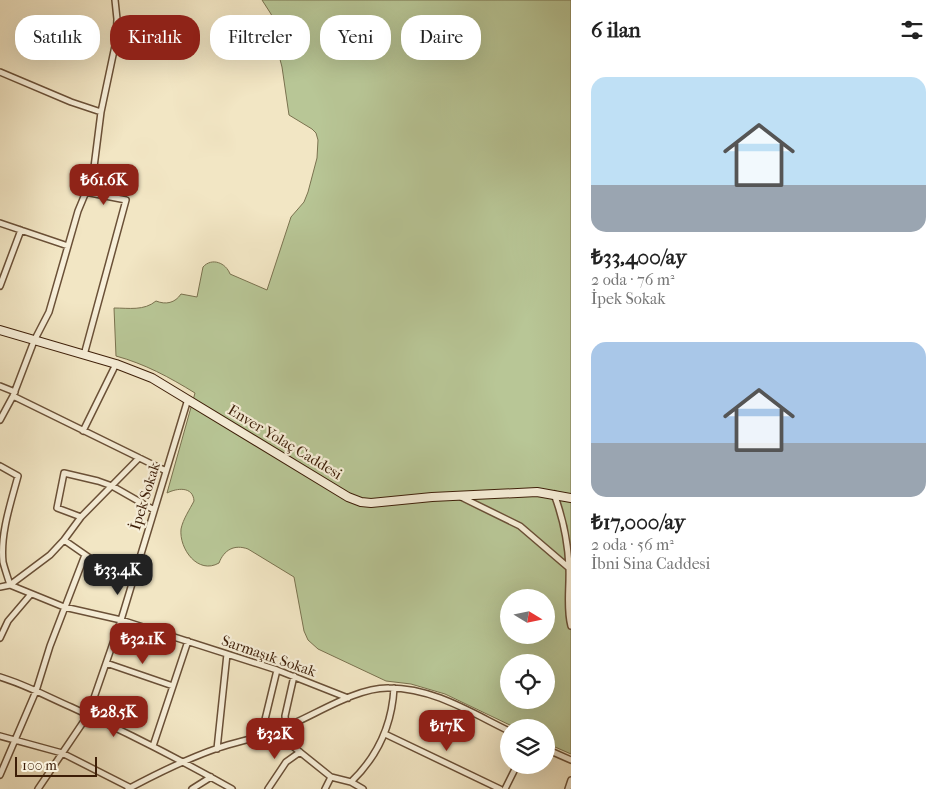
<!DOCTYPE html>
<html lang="tr">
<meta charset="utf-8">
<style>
:root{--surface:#fff;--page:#f6f6f6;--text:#222;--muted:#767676;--accent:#8f2418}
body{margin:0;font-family:"IM FELL French Canon",serif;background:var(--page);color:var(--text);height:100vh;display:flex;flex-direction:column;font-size:19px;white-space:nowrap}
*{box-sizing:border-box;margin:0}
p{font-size:16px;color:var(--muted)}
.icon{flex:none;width:28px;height:28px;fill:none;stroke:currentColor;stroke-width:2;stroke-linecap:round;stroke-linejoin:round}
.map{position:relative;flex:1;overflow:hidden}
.side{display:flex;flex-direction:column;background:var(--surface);width:375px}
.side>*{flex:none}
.hud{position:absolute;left:15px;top:15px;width:475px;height:45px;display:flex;gap:10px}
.needle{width:32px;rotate:100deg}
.fabs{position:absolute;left:500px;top:589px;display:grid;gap:10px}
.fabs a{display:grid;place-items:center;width:55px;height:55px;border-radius:50%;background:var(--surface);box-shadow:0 5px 20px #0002;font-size:25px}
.scale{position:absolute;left:15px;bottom:12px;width:82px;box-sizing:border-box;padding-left:5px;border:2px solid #3d1e08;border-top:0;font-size:14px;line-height:18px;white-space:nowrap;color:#3d1e08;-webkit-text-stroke:4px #f7efd9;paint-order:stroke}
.price{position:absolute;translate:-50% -42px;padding:0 11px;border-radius:10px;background:var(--accent);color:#fff;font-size:16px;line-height:32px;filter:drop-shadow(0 1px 2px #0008)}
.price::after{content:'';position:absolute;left:50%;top:30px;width:15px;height:11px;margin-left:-8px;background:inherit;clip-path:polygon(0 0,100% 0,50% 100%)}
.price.current{background:#222;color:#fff}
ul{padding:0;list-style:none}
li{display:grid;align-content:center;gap:10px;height:265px;padding:0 20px}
li span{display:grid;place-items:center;height:155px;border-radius:15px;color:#555}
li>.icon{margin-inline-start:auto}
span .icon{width:90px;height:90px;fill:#fffc;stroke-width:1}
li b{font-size:21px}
h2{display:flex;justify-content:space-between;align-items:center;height:60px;padding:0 20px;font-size:21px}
.pill{padding:0 18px;border-radius:20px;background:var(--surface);box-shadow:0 5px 20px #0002;font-size:18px;line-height:45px}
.pill.current{background:var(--accent);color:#fff}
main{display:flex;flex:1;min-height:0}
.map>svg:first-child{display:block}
.green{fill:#b8c696;stroke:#7a724f;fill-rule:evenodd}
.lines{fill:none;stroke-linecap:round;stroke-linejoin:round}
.street-casing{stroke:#6a5037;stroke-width:8}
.secondary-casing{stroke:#3d1e08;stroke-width:10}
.street{stroke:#f7efd9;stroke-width:5}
.secondary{stroke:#f7efd9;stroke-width:8}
.labels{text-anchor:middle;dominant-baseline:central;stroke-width:4.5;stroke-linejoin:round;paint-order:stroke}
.street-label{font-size:15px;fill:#3d1e08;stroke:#f7efd9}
</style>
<main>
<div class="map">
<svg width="571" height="789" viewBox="0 0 571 789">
<rect width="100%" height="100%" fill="#f2e6c4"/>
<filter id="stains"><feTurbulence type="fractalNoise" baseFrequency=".004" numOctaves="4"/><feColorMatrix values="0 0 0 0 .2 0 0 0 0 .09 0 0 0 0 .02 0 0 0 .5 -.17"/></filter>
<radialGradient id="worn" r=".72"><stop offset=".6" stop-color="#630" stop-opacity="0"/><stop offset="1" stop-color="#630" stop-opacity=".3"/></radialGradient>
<path class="green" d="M262 0H571V754L546 743V728L514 727 445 694 411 684 386 681 318 649 308 640 304 631 294 577 248 549C234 544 224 550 219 563 198 575 179 549 181 529 183 519 190 509 194 501 193 486 177 488 167 493L195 393C169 377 145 364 116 356L114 308C129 308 144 311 156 301 166 305 175 303 181 294L197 297 203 267C212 257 226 263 230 274L267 290 291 217 304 202 308 192 317 158 318 140 316 133 312 129 289 115 282 67 276 44 275 24 271 14ZM509 598H546V635H509ZM509 662H546V700H509Z"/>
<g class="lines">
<g class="street-casing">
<path id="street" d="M0 72 71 102 101 112
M0 223 68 246
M0 286 21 230
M84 355 126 200 85 192
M0 386 15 392
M13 396 166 471
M0 420 13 396 34 341 49 312 78 211 93 175 101 112 116 41 117 19 115 0
M83 431 116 364
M0 466 18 476C11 502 0 534 3 562 5 570 8 578 10 585L64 607 121 620 277 670 348 698
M554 494C563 518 568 542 569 567 570 587 566 608 571 626
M461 497 520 526 569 568
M81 517 57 508 64 473 98 481 112 486 154 510
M64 540 97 563 132 584
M0 587 10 585 50 555 64 540 81 517 139 458
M0 638 8 621 31 594
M106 663 173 686
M0 677C24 684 48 697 71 707 126 732 179 759 232 789
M286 728 285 716 294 676
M275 732 331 777 351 782 363 789
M385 734 500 789
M0 736 62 753 131 788
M261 736 277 670
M153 746 188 641
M217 749 227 654
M546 749 571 760
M0 775 36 691 50 646 85 555
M351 782C378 756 392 725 394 688
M38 789 88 715 121 620 188 399
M128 789C156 774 189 758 218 748 240 741 262 737 283 728 314 716 356 687 389 688 433 688 470 712 509 731
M192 789 211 777
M268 789 286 762 300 752
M325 789 331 777
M505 789 517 765
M568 789 571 780"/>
</g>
<g class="secondary-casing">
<path id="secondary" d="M0 330 116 364 152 378 348 497 361 502 371 503 432 497 537 492 571 498"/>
</g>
<use href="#street" class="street"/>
<use href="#secondary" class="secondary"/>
</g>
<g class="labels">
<g class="street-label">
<text transform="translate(285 442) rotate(31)">Enver Yolaç Caddesi</text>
<text transform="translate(145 496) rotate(-73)">İpek Sokak</text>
<text transform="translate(269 656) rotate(19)">Sarmaşık Sokak</text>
</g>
</g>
<rect width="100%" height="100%" filter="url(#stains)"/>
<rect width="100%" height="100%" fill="url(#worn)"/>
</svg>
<div class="fabs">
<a><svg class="needle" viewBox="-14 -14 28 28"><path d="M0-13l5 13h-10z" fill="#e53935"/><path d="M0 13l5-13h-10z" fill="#767676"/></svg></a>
<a><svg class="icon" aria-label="locate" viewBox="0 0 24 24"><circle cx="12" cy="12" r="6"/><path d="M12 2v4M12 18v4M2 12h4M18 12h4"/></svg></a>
<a><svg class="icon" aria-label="layers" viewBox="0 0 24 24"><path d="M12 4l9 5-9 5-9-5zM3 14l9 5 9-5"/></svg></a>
</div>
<div class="scale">100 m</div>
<b class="price" style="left:104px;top:206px">₺61.6K</b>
<b class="price current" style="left:118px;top:596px">₺33.4K</b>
<b class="price" style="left:143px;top:665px">₺32.1K</b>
<b class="price" style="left:114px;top:738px">₺28.5K</b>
<b class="price" style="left:447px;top:752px">₺17K</b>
<b class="price" style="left:275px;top:760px">₺32K</b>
<div class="hud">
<a class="pill">Satılık</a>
<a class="pill current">Kiralık</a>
<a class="pill">Filtreler</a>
<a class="pill">Yeni</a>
<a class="pill">Daire</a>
</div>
</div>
<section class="side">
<h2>6 ilan<svg class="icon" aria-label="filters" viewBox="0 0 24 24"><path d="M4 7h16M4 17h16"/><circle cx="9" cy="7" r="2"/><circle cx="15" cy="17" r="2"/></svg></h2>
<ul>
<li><span style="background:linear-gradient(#bfe0f5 70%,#9aa5b1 0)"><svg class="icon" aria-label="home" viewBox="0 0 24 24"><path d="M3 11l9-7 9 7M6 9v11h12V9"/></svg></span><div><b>₺33,400/ay</b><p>2 oda · 76 m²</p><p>İpek Sokak</p></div></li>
<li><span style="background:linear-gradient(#a9c7e8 65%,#9aa5b1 0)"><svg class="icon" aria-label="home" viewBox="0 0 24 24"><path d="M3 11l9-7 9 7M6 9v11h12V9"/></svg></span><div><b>₺17,000/ay</b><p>2 oda · 56 m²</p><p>İbni Sina Caddesi</p></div></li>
</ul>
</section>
</main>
